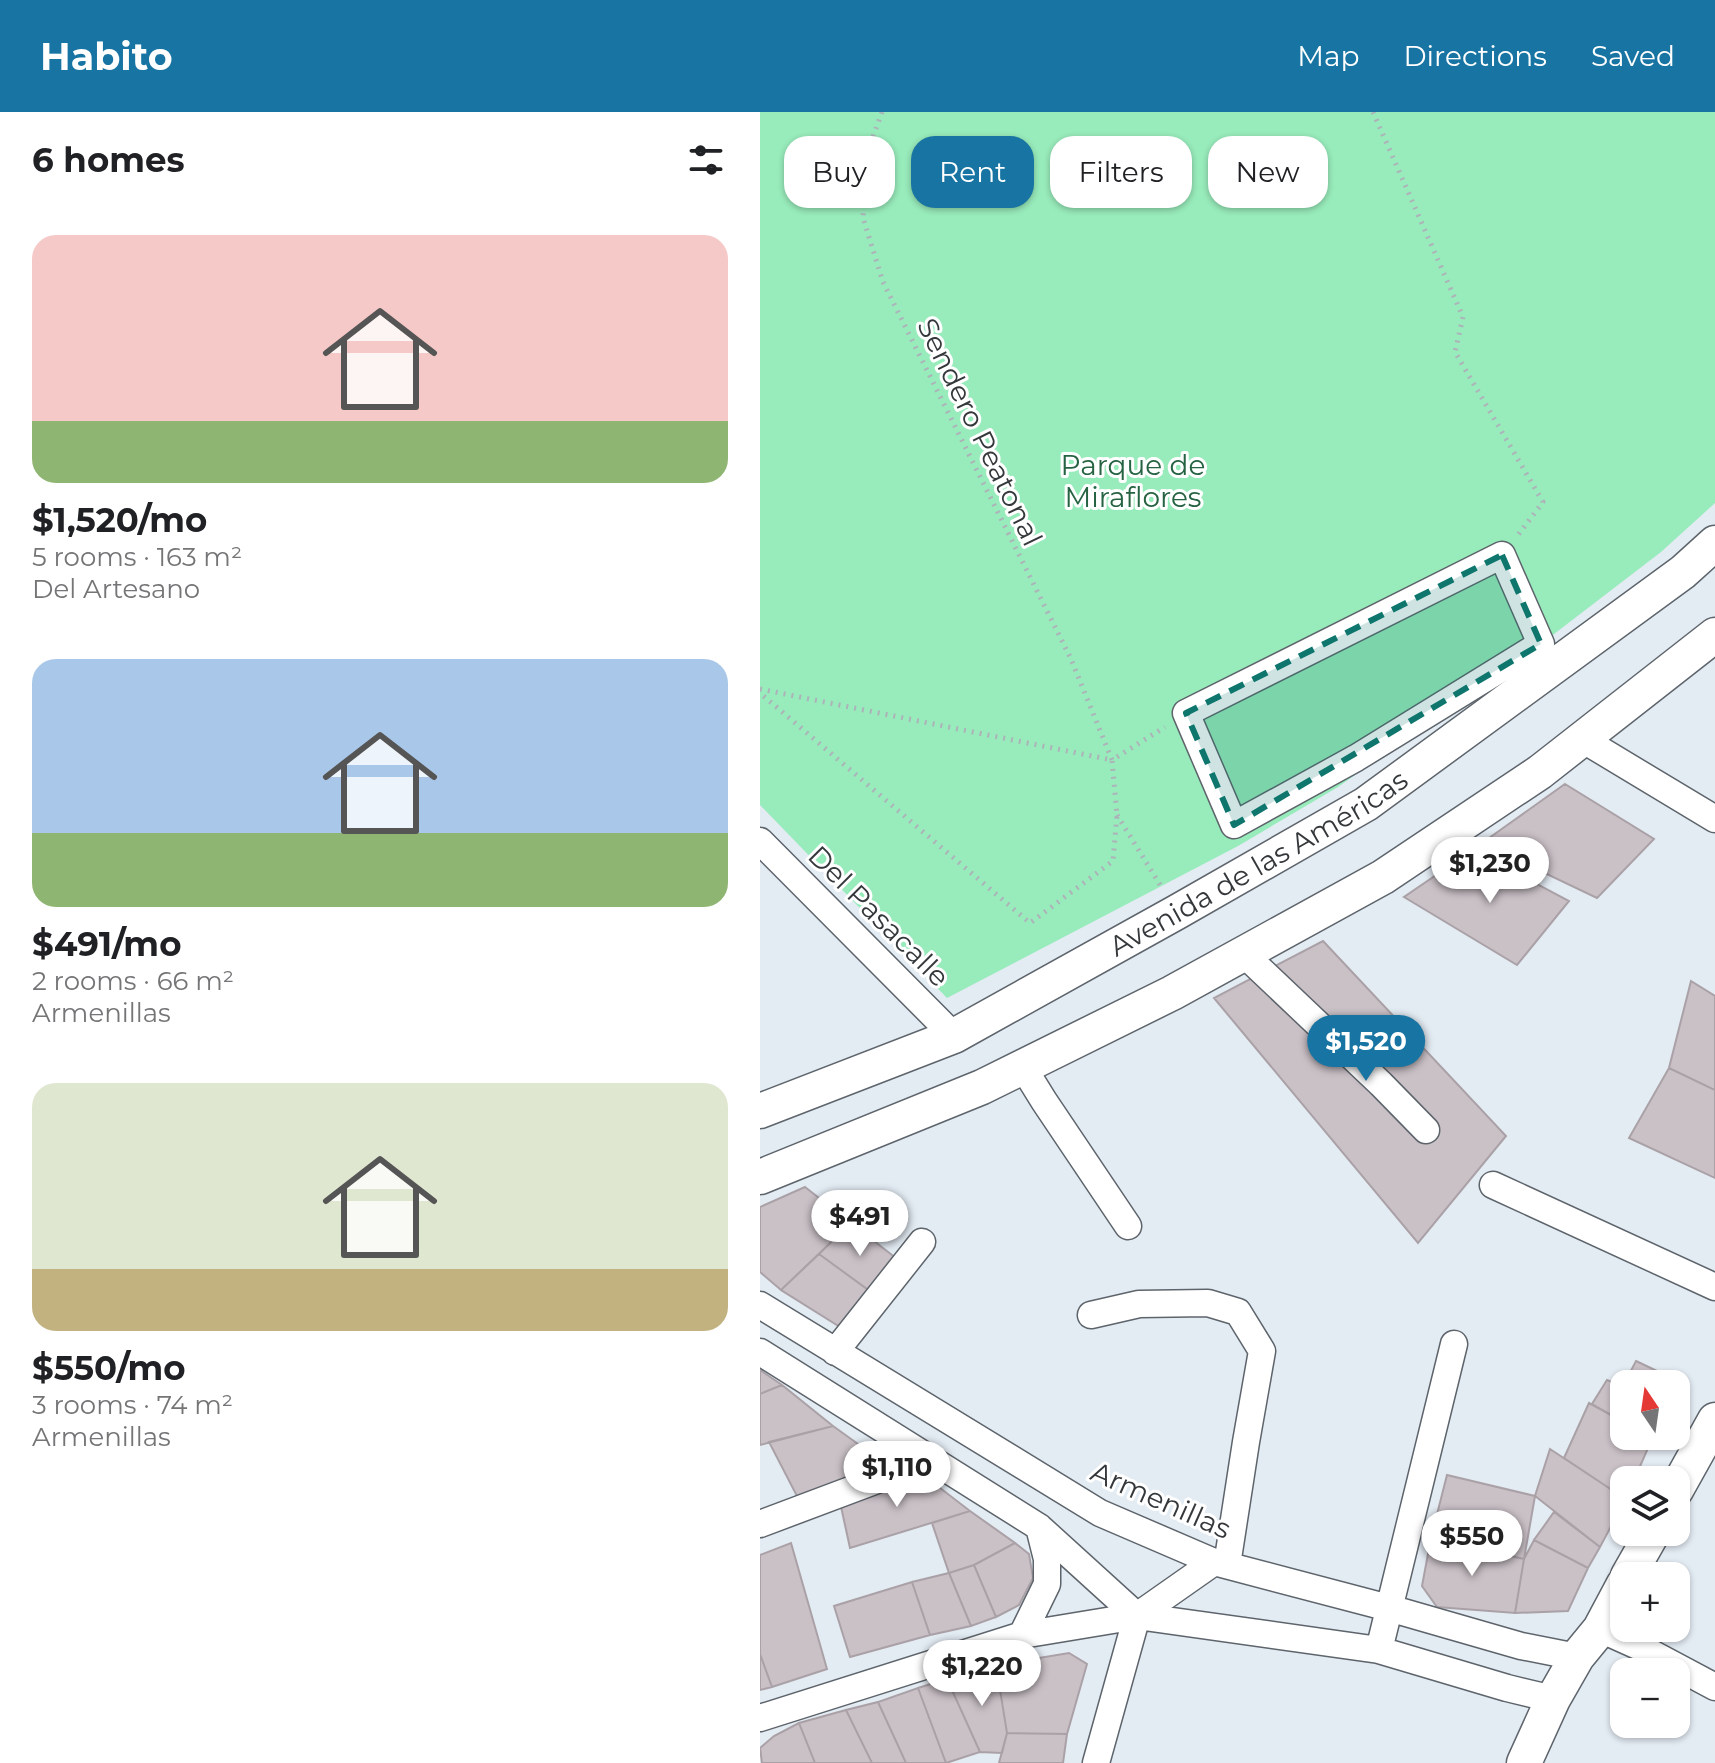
<!DOCTYPE html>
<meta charset="utf-8">
<style>
:root{--surface:#fff;--page:#f2f2f2;--text:#202124;--muted:#757577;--accent:#1874a2}
body{margin:0;font-family:Montserrat,sans-serif;background:var(--page);color:var(--text);height:100vh;display:flex;flex-direction:column;font-size:30px;white-space:nowrap}
*{box-sizing:border-box;margin:0}
p{font-size:26px;color:var(--muted)}
.icon{flex:none;width:44px;height:44px;fill:none;stroke:currentColor;stroke-width:2;stroke-linecap:round;stroke-linejoin:round}
.map{position:relative;flex:1;overflow:hidden}
.sheet{display:flex;flex-direction:column;background:var(--surface);width:760px}
.sheet>*{flex:none}
.top-card{position:absolute;left:24px;top:24px;width:760px;height:72px;display:flex;gap:16px}
.needle{width:52px;rotate:347deg}
.fabs{position:absolute;left:850px;top:1258px;display:grid;gap:16px}
.fabs a{display:grid;place-items:center;width:80px;height:80px;border-radius:16px;background:var(--surface);box-shadow:0 2px 6px #0004;font-size:40px}
.price{position:absolute;translate:-50% -68px;padding:0 18px;border-radius:28px;background:#fff;color:#222;font-size:26px;line-height:52px;filter:drop-shadow(0 2px 4px #0008)}
.price::after{content:'';position:absolute;left:50%;top:48px;width:24px;height:18px;margin-left:-12px;background:inherit;clip-path:polygon(0 0,100% 0,50% 100%)}
.price.active{background:var(--accent);color:#fff}
ul{padding:0;list-style:none}
li{display:grid;align-content:center;gap:16px;height:424px;padding:0 32px}
li span{display:grid;place-items:center;height:248px;border-radius:24px;color:#555}
li>.icon{margin-inline-start:auto}
span .icon{width:144px;height:144px;fill:#fffc;stroke-width:1}
li b{font-size:34px}
h2{display:flex;justify-content:space-between;align-items:center;height:96px;padding:0 32px;font-size:34px}
.chip{padding:0 28px;border-radius:24px;background:var(--surface);box-shadow:0 2px 6px #0004;font-size:28px;line-height:72px}
.chip.active{background:var(--accent);color:#fff}
header{display:flex;align-items:center;gap:48px;box-sizing:border-box;height:112px;padding:0 40px;background:var(--accent);color:#fff}
header strong{font-size:38px}
nav{display:flex;gap:44px;margin-inline-start:auto;font-size:28px}
main{display:flex;flex:1;min-height:0}
.map>svg:first-child{display:block}
.green{fill:#98ebbb}
.building{fill:#cac1c7;stroke:#aaa1a7;stroke-width:2}
.lines{fill:none;stroke-linecap:round;stroke-linejoin:round}
.minor-casing{stroke:#5d646b;stroke-width:29}
.major-casing{stroke:#5d646b;stroke-width:37}
.path{stroke:#acb3b9;stroke-width:5;stroke-dasharray:2 6;stroke-linecap:butt}
.minor{stroke:#fff;stroke-width:26}
.major{stroke:#fff;stroke-width:34}
.marked{fill:#0f766e;fill-opacity:0.2;stroke:#0f766e;stroke-width:6;stroke-dasharray:16 10;stroke-linejoin:round}
.labels{text-anchor:middle;dominant-baseline:central;stroke-width:6;stroke-linejoin:round;paint-order:stroke}
.street-label{font-size:28px;fill:#35383b;stroke:#fff}
.park-label{font-size:28px;fill:#266343;stroke:#fff}
</style>
<header>
<strong>Habito</strong>
<nav><a>Map</a><a>Directions</a><a>Saved</a></nav>
</header>
<main>
<section class="sheet">
<h2>6 homes<svg class="icon" aria-label="filters" viewBox="0 0 24 24"><path d="M4 7h16M4 17h16"/><circle cx="9" cy="7" r="2"/><circle cx="15" cy="17" r="2"/></svg></h2>
<ul>
<li><span style="background:linear-gradient(#f6c9c9 75%,#8fb573 0)"><svg class="icon" aria-label="home" viewBox="0 0 24 24"><path d="M3 11l9-7 9 7M6 9v11h12V9"/></svg></span><div><b>$1,520/mo</b><p>5 rooms · 163 m²</p><p>Del Artesano</p></div></li>
<li><span style="background:linear-gradient(#a9c7e8 70%,#8fb573 0)"><svg class="icon" aria-label="home" viewBox="0 0 24 24"><path d="M3 11l9-7 9 7M6 9v11h12V9"/></svg></span><div><b>$491/mo</b><p>2 rooms · 66 m²</p><p>Armenillas</p></div></li>
<li><span style="background:linear-gradient(#dfe7d0 75%,#c2b280 0)"><svg class="icon" aria-label="home" viewBox="0 0 24 24"><path d="M3 11l9-7 9 7M6 9v11h12V9"/></svg></span><div><b>$550/mo</b><p>3 rooms · 74 m²</p><p>Armenillas</p></div></li>
</ul>
</section>
<div class="map">
<svg width="955" height="1651" viewBox="0 0 955 1651">
<rect width="100%" height="100%" fill="#e3ebf3"/>
<path class="green" d="M0 0H955V391L901 440 781 532 578 675 478 734 187 886 0 693Z"/>
<path class="building" d="M805 672 894 727 837 786 722 731Z
M713 738 809 789 757 853 644 785Z
M563 829 746 1024 658 1131 454 886Z
M931 869 955 884V978L909 956Z
M909 956 955 978V1066L869 1026Z
M45 1075 91 1111 21 1178 0 1160V1095Z
M91 1111 141 1150 111 1180 59 1142Z
M59 1142 111 1180 80 1215 21 1178Z
M876 1249 918 1269 916 1273V1272H864Z
M0 1258 22 1273 0 1282Z
M847 1268 864 1275V1310L832 1292Z
M22 1273 73 1314 0 1333V1282Z
M829 1291 864 1310V1324H888L892 1327 874 1368H864V1386L804 1346Z
M73 1314 123 1350 38 1386 9 1330Z
M790 1337 864 1386V1390L840 1435 775 1384Z
M158 1359 210 1399 90 1436 80 1390Z
M687 1363 775 1384 764 1447 671 1426Z
M210 1399 255 1431 214 1453 189 1461 172 1411Z
M794 1400 840 1435 828 1456 774 1428Z
M671 1426 764 1447 755 1501 677 1495 662 1474Z
M774 1428 828 1456 808 1499 755 1501 764 1447Z
M31 1431 67 1557 12 1575 0 1542V1443Z
M255 1431 269 1442 273 1466 259 1493 236 1505 214 1453Z
M214 1453 236 1505 211 1514 189 1461Z
M189 1461 211 1514 170 1523 152 1470Z
M152 1470 170 1523 90 1545 74 1494Z
M309 1541 327 1552 307 1622 247 1621 236 1553Z
M0 1542 12 1575 0 1578Z
M236 1553 247 1621 242 1641 220 1640 187 1567Z
M187 1567 220 1640 186 1651 158 1576Z
M158 1576 186 1651H146L118 1590Z
M118 1590 146 1651H112L86 1598Z
M86 1598 112 1651H55L39 1611Z
M39 1611 55 1651H2L0 1636 14 1624Z
M247 1621 307 1622 303 1651H239Z"/>
<g class="lines">
<g class="minor-casing">
<path id="minor" d="M742 443 781 532 596 646 474 713 426 601Z
M822 627 955 707
M0 729 194 924
M484 842 621 972 666 1018
M263 955 284 989 368 1114
M733 1073 955 1175
M0 1193 340 1401 454 1450 629 1496 761 1534 817 1545
M331 1203 379 1192 448 1191 478 1200 502 1239 486 1330 467 1453
M0 1240 279 1415 377 1504 619 1538 747 1576 793 1587
M75 1240 162 1130
M0 1412 133 1362 166 1344
M840 1517 880 1535 955 1575
M262 1523 287 1472V1447L279 1415
M619 1538 694 1232
M0 1606 262 1523 377 1504 454 1450
M336 1651 377 1504"/>
</g>
<g class="major-casing">
<g id="major">
<path id="s1" d="M0 999 194 924 417 800 606 692 923 460 955 431"/>
<path d="M0 1065 222 975 412 881 623 765 780 660 955 523"/>
<path d="M916 1378 955 1308"/>
<path d="M868 1464 893 1420"/>
<path d="M764 1651 793 1587 817 1545 840 1517 864 1472"/>
</g>
</g>
<path class="path" d="M122 0 107 41 103 106 123 170 311 547 352 648 405 615
M613 0 703 205 695 240 783 390 758 423
M0 577 352 648 357 703 353 749 270 811 0 581
M357 703 402 776"/>
<use href="#minor" class="minor"/>
<use href="#major" class="major"/>
</g>
<path class="marked" d="M742 443 781 532 474 713 426 601Z"/>
<g class="labels">
<g class="street-label">
<text transform="translate(220 320) rotate(64)">Sendero Peatonal</text>
<text stroke="none"><textPath href="#s1" startOffset="558">Avenida de las Américas</textPath></text>
<text transform="translate(119 804) rotate(45)">Del Pasacalle</text>
<text transform="translate(401 1388) rotate(24)">Armenillas</text>
</g>
<g class="park-label">
<text x="373" y="353">Parque de<tspan x="373" dy="32">Miraflores</tspan></text>
</g>
</g>
</svg>
<div class="fabs">
<a><svg class="needle" viewBox="-14 -14 28 28"><path d="M0-13l5 13h-10z" fill="#e53935"/><path d="M0 13l5-13h-10z" fill="#757577"/></svg></a>
<a><svg class="icon" aria-label="layers" viewBox="0 0 24 24"><path d="M12 4l9 5-9 5-9-5zM3 14l9 5 9-5"/></svg></a>
<a>+</a>
<a>−</a>
</div>
<b class="price" style="left:730px;top:793px">$1,230</b>
<b class="price active" style="left:606px;top:971px">$1,520</b>
<b class="price" style="left:100px;top:1146px">$491</b>
<b class="price" style="left:137px;top:1397px">$1,110</b>
<b class="price" style="left:712px;top:1466px">$550</b>
<b class="price" style="left:222px;top:1596px">$1,220</b>
<div class="top-card">
<a class="chip">Buy</a>
<a class="chip active">Rent</a>
<a class="chip">Filters</a>
<a class="chip">New</a>
</div>
</div>
</main>
